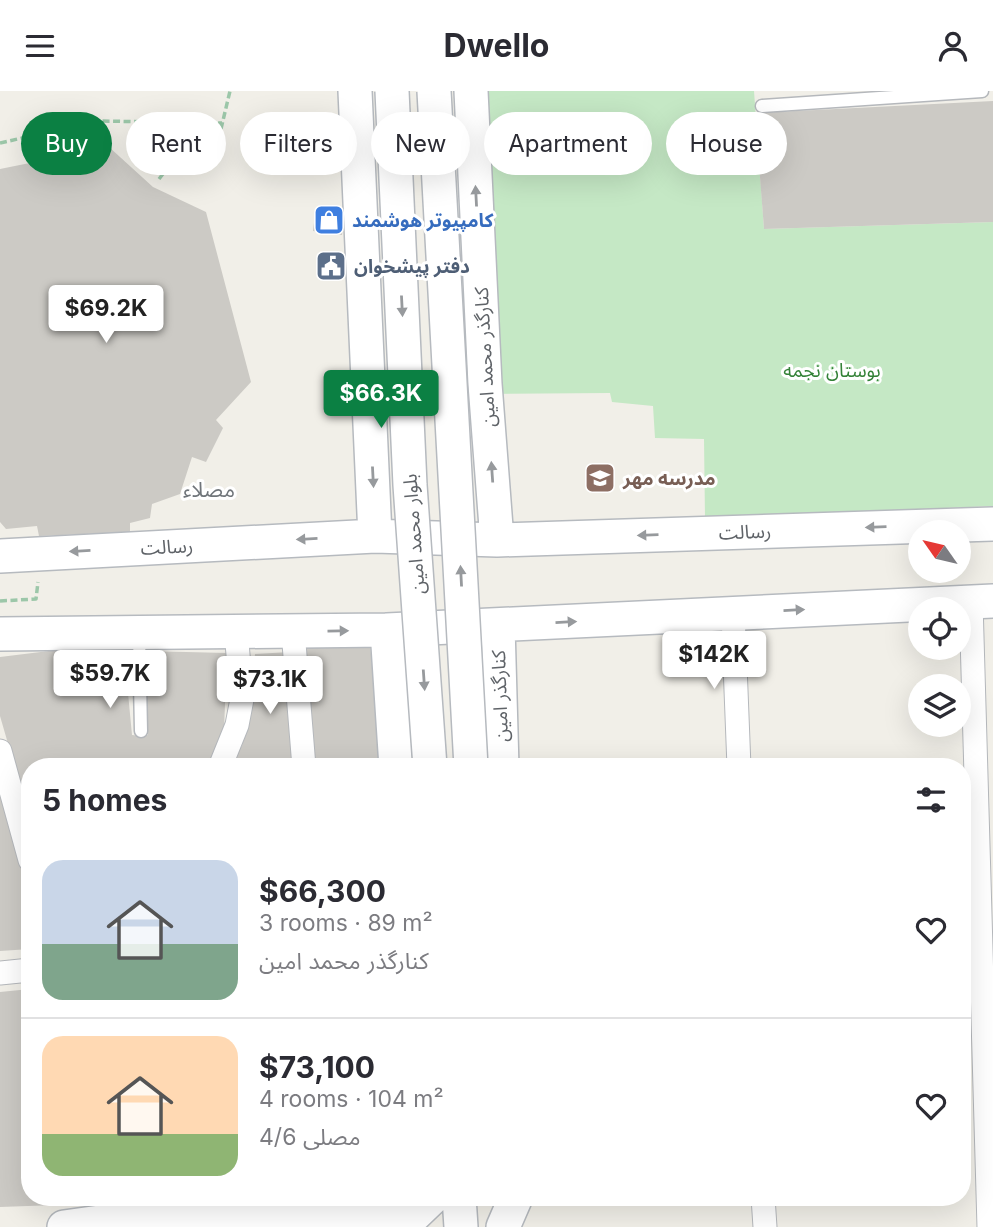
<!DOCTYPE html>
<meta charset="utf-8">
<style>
:root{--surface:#fff;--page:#f7f7f7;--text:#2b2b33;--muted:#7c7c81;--line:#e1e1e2;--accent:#0b8043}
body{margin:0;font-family:Inter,"Noto Sans Arabic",sans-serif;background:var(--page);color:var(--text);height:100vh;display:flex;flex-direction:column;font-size:26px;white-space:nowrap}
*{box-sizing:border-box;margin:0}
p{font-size:23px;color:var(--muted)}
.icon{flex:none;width:38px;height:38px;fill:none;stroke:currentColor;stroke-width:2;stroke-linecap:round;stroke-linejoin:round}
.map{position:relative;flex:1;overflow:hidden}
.panel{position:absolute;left:21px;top:667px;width:950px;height:448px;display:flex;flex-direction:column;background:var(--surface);border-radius:28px;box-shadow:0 7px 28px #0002}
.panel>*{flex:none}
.banner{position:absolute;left:21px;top:21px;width:952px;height:63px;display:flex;gap:14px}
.needle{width:46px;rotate:304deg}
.controls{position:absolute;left:908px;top:429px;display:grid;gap:14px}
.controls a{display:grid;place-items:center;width:63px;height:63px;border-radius:50%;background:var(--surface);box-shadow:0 7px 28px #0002;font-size:35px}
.price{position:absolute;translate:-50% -60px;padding:0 16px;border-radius:7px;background:#fff;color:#222;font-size:23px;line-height:46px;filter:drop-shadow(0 2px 4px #0008)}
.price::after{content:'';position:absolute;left:50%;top:42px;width:21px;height:16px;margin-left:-10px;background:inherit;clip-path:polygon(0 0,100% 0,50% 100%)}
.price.current{background:var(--accent);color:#fff}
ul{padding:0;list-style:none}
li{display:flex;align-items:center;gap:21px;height:175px;padding:0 21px}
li+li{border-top:2px solid var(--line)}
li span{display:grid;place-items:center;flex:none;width:196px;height:140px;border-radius:21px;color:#555}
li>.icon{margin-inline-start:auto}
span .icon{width:84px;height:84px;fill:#fffc;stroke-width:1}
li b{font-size:30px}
h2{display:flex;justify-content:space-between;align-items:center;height:84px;padding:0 21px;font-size:30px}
.chip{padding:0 24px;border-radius:32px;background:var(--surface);box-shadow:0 7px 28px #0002;font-size:24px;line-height:63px}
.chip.current{background:var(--accent);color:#fff}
header{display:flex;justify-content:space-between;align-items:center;height:91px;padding:0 21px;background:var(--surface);font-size:32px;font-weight:700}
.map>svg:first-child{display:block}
.green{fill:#c5e8c5}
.building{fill:#cccac5}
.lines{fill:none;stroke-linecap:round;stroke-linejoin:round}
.lane-casing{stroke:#b5b8bc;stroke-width:15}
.street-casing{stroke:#b5b8bc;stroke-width:25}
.secondary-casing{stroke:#b6babf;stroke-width:36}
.path{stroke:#9cc7a9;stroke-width:3.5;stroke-dasharray:7 3.5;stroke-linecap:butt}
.lane{stroke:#fff;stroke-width:12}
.street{stroke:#fff;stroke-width:23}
.secondary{stroke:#fff;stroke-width:33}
.secondary-bridge-casing{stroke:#b6babf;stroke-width:36;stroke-linecap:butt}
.secondary-bridge{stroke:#fff;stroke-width:33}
.oneway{fill:#979a9d}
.labels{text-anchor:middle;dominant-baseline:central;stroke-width:6;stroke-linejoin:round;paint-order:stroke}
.shop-label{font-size:19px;font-weight:bold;fill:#366cbe;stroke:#fff;text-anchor:start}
.service-label{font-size:19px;font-weight:bold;fill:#4e5e75;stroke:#fff;text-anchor:start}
.street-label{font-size:19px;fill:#5f6368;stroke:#fff}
.park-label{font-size:19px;fill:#348238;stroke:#fff}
.education-label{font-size:19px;font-weight:bold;fill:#785e54;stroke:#fff;text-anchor:start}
.neighbourhood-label{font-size:21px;fill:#70757a;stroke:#fff}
</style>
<header><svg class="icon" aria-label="menu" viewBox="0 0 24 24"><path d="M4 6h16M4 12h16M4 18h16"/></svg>Dwello<svg class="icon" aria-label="person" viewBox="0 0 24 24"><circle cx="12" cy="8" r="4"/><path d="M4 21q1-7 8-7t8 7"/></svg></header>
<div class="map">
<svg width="993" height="1136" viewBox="0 0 993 1136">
<rect width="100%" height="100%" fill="#f1efe8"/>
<path class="green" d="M485 0H754L764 138 993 131V415L705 427 704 348 655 347 653 315 612 311 610 302 490 303Z"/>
<path class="building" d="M993 10V131L764 138 755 22Z
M109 56 153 96 206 121 251 291 216 329 223 337 206 371 192 366 180 403 152 413 150 427 130 432V441L39 445 37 435 6 438 0 431V78Z
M316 116 345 118 342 144 313 140Z
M370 553 382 676H313L304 557Z
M57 559 124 560 132 644 142 645 148 644 145 560 227 562 224 639 207 676H30L29 725 0 625V566Z
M290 561 298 676H230L229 672 242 655 246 626 251 625 255 563Z
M0 683 30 775V858L0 860Z
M30 898V1106H111L112 1112 0 1116V901Z
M128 1106H326V1108L137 1120Z"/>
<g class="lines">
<g class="lane-casing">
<path id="lane" d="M762 15 982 0
M139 543 141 640"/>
</g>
<g class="street-casing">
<path id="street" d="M971 511 989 1136
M733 522 739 676
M293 540 304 676
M0 660 30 769
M220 676 237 634 242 608 236 541
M0 882 30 879
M763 1106 765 1136"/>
</g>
<g class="secondary-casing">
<path id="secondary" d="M355 0 375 445
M471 0 485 293 497 449
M0 465 375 445 497 449 993 433
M498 535 502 676
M387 539 396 676
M0 543 387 539 993 510
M459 1106 461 1136
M356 1124 391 1114 404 1106
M64 1136 121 1128 356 1124 381 1136
M397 1136 408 1130 433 1106
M503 1136 516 1106"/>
</g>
<path class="path" d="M0 52 98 30 222 32
M159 88 179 62 215 63 230 0
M0 510 36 508 38 491"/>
<use href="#lane" class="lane"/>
<use href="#street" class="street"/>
<use href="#secondary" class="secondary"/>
<g class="secondary-bridge-casing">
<path id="secondary-bridge" d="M392 0 410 394 430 676
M434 0 471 676"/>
</g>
<use href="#secondary-bridge" class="secondary-bridge"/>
</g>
<defs><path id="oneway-solid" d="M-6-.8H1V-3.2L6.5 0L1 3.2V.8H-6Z" transform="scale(1.75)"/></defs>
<g class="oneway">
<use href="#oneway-solid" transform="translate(476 105) rotate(-93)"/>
<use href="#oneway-solid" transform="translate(402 215) rotate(87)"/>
<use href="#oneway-solid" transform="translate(492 381) rotate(-94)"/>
<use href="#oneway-solid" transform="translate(373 386) rotate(87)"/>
<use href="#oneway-solid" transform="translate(876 436) rotate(178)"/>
<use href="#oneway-solid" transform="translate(648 444) rotate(178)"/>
<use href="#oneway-solid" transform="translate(307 448) rotate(177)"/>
<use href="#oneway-solid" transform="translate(80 460) rotate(177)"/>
<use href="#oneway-solid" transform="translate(461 485) rotate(-93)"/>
<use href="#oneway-solid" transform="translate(794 519) rotate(-3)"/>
<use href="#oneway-solid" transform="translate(566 531) rotate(-3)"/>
<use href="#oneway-solid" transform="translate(338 540) rotate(-1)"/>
<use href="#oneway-solid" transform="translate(424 589) rotate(86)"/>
</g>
<defs>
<g id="shop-square" transform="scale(1.575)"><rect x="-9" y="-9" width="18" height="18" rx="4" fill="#3f7fe0" stroke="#fff"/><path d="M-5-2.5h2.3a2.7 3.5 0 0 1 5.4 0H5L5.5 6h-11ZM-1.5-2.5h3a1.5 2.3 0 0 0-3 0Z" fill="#fff"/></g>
<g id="civic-square" transform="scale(1.575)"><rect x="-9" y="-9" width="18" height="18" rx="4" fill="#5c6f8a" stroke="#fff"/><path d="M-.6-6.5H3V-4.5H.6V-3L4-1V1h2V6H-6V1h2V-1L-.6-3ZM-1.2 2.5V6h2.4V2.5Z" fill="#fff"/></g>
<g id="school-square" transform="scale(1.575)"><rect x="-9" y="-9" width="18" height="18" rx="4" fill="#8d6e63" stroke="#fff"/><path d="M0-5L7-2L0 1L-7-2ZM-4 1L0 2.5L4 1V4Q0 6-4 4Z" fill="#fff"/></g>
</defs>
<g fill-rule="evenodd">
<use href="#shop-square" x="329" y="129"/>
<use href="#civic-square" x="331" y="175"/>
<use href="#school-square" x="600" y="387"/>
</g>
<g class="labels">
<g class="shop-label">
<text x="352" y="129">کامپیوتر هوشمند</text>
</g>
<g class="service-label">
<text x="354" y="175">دفتر پیشخوان</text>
</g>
<g class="street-label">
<text transform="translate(485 266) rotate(-93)">کنارگذر محمد امین</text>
<text transform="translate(745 441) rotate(-2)">رسالت</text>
<text transform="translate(414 443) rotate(-94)">بلوار محمد امین</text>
<text transform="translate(167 456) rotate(-3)">رسالت</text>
<text transform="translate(500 605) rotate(-92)">کنارگذر امین</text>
</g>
<g class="park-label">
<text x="832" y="279">بوستان نجمه</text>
</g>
<g class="education-label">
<text x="623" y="387">مدرسه مهر</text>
</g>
<g class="neighbourhood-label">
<text x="209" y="398">مصلاء</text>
</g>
</g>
</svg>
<div class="controls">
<a><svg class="needle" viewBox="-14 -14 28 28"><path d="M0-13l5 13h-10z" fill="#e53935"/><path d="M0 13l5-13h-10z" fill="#7c7c81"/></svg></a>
<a><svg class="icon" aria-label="locate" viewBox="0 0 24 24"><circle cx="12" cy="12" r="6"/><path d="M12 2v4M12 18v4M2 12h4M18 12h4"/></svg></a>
<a><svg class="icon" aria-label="layers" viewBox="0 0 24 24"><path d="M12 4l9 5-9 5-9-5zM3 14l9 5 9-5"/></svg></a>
</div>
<b class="price" style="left:106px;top:254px">$69.2K</b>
<b class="price current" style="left:381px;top:339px">$66.3K</b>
<b class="price" style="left:714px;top:600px">$142K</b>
<b class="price" style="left:110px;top:619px">$59.7K</b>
<b class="price" style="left:270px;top:625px">$73.1K</b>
<div class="banner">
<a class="chip current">Buy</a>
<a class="chip">Rent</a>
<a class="chip">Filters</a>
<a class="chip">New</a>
<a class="chip">Apartment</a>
<a class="chip">House</a>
</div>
<section class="panel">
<h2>5 homes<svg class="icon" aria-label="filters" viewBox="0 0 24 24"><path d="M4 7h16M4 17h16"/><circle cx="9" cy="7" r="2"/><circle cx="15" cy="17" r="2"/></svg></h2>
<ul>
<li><span style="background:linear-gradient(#c9d6e8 60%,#7fa58c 0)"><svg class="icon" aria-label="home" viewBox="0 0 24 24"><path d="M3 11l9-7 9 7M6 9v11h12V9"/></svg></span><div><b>$66,300</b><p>3 rooms · 89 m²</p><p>کنارگذر محمد امین</p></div><svg class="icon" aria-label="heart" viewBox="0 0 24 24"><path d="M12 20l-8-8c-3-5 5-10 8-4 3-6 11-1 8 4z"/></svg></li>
<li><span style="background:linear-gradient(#ffd9b3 70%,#8fb573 0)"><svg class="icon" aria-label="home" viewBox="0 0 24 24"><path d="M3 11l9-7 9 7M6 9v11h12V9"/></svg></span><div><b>$73,100</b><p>4 rooms · 104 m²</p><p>مصلی 4/6</p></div><svg class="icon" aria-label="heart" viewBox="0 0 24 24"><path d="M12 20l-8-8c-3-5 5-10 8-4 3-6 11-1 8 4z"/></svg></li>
</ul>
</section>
</div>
